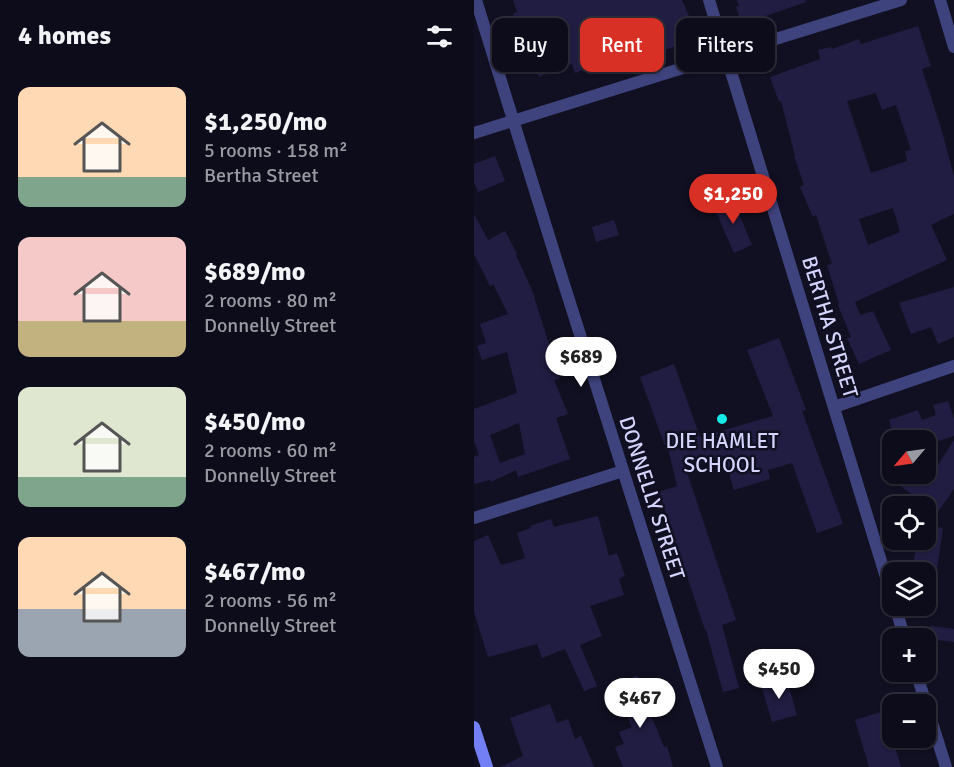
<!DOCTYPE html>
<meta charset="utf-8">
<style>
:root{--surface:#0d0c1a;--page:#1b1a27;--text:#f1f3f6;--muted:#9a9ba2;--line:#2d2c39;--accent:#d93025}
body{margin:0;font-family:Signika,sans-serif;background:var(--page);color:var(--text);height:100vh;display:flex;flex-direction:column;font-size:22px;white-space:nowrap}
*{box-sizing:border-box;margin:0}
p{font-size:20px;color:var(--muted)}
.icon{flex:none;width:33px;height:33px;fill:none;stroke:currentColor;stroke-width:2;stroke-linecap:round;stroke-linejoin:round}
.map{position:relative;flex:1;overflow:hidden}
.side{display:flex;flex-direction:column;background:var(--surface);width:474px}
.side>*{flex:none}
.hud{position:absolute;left:18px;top:18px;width:372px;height:54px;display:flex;gap:12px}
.needle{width:39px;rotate:241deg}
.controls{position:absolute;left:408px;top:430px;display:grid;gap:12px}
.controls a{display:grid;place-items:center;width:54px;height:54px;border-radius:12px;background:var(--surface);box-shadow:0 2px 4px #0004,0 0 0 2px var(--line);font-size:30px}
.price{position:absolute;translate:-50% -51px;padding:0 14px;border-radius:21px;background:#fff;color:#222;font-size:20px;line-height:39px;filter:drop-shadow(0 2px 3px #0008)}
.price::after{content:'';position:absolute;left:50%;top:36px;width:18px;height:14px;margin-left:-9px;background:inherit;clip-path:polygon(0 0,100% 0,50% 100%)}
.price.selected{background:var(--accent);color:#fff}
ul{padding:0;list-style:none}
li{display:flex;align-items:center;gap:18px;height:150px;padding:0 18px}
li span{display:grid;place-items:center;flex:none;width:168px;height:120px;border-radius:12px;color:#555}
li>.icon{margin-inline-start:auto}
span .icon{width:72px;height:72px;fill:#fffc;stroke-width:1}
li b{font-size:26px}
h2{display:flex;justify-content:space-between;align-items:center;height:72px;padding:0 18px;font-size:26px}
.pill{padding:0 21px;border-radius:12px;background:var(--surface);box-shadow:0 2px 4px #0004,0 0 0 2px var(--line);font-size:21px;line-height:54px}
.pill.selected{background:var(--accent);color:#fff}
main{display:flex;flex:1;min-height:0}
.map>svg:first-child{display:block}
.building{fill:#211d42;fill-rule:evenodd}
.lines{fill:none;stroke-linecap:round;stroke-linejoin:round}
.street{stroke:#3f437d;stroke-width:12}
.secondary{stroke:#737ff4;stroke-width:12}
.poi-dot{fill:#13e9e6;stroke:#111022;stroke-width:2}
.labels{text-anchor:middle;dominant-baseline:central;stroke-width:5;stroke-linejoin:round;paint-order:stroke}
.street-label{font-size:21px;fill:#d4d4fc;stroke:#111022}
.poi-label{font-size:21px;fill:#d4d4fc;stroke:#111022}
</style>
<main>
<section class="side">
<h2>4 homes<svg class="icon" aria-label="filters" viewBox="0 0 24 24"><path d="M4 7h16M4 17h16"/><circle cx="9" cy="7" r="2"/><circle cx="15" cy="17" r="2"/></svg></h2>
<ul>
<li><span style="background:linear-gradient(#ffd9b3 75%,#7fa58c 0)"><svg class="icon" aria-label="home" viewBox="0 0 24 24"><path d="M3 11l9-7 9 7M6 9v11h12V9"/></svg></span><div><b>$1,250/mo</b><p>5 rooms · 158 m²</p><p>Bertha Street</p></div></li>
<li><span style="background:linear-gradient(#f6c9c9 70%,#c2b280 0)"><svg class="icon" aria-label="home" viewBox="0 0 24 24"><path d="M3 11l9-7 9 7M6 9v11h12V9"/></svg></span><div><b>$689/mo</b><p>2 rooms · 80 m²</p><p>Donnelly Street</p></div></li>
<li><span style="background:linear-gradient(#dfe7d0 75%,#7fa58c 0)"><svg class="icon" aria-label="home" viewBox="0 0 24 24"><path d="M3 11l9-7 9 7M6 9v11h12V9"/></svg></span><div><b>$450/mo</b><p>2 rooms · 60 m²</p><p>Donnelly Street</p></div></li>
<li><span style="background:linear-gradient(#ffd9b3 60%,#9aa5b1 0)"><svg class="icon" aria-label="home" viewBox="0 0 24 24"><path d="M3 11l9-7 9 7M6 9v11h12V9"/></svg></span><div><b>$467/mo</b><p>2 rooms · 56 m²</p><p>Donnelly Street</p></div></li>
</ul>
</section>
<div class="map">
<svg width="480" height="767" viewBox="0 0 480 767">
<rect width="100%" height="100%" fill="#111022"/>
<path class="building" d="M39 0H208L224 37 189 51 185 43 130 57 132 64 119 68V66L101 73 98 64 65 77 53 45 50 46 39 14 43 12Z
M263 0H332V2L280 20V19L267 23 262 7 265 6Z
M444 26 457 66 448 69 467 128 480 176V214L457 225 473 260 381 302 386 315 399 311 417 350 385 364 373 338 377 337 364 305 365 304 353 265 358 264 342 215 339 217 326 187 330 185 320 156H321L307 101 305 102 296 77 346 59 344 50 357 47 358 49 385 39 387 44ZM402 93 408 110 422 105 437 150 431 151 433 161 397 173 373 101ZM419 208 426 232 394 245 385 219Z
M21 156 31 181 4 192 0 182V164Z
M258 197 278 245 260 253 239 205Z
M0 214 14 240 31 231 43 254 42 255 61 297H60L76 347 78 346 86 379 80 380 94 414 82 418 96 459 44 477 42 470 17 482 16 480 0 484V457L5 455 0 441V409L43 393 33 352 8 360 3 346 12 343 6 324 34 314 19 284 16 286 0 254ZM45 423 51 454 26 463 16 435Z
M140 220 145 235 122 242 118 227Z
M480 287V337L464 344 457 327 437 334 425 303Z
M305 338 332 410 328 411 369 524 343 533 318 463 294 470 296 479 260 490 250 456 221 465 222 467 212 469 262 620 248 625 265 688 249 692 232 630H231L185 492 203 486 194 448 192 449 166 377 200 364 226 437 299 416 273 350Z
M474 401 480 418V436L458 443 455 432 427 441H421L415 420 444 410 448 420 462 415 459 405Z
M480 440V489L464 512 409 474H458Z
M124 516 135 556 143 553 151 576 145 579 150 595 116 606 128 636 106 645 123 686 110 691 91 649 68 658 63 644 14 657 0 612V541L14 535 27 565 51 558 43 533 57 528 56 526 77 519 80 527Z
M452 525 469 528 462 576 452 574V573L438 572 443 540H452Z
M457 626 480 629V642L455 639Z
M163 675 182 713 177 715 190 747 193 746 199 767H149L141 747 150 744 145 732 158 727 139 687Z
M312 677 323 715 298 722 287 685Z
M76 704 83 723 94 719 101 739 107 736 120 767H26L49 756 36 718Z
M410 711 427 767H395L381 720Z"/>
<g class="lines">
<path class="street" d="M2 0 83 262 243 767
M235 0 418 597
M466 0 480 47
M0 133 427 0
M360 407 480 366
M0 518 149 471
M421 606 431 639
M442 672 472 767"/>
<path class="secondary" d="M0 727 13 767"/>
</g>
<circle class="poi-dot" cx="248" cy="419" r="6"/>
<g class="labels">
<g class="street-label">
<text transform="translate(356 327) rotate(73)">BERTHA STREET</text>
<text transform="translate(178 498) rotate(72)">DONNELLY STREET</text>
</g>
<g class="poi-label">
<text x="248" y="441">DIE HAMLET<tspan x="248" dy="24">SCHOOL</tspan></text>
</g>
</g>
</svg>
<div class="controls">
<a><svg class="needle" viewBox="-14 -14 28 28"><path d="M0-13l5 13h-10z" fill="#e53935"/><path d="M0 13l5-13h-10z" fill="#9a9ba2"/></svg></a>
<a><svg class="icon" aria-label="locate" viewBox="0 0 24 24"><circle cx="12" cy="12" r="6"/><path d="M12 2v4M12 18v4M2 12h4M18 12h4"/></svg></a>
<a><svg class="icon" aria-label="layers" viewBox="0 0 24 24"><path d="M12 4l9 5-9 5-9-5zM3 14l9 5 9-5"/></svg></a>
<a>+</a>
<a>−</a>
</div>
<b class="price selected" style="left:259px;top:225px">$1,250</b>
<b class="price" style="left:107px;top:388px">$689</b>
<b class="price" style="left:305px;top:700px">$450</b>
<b class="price" style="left:166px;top:729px">$467</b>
<div class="hud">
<a class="pill">Buy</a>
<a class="pill selected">Rent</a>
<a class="pill">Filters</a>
</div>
</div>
</main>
